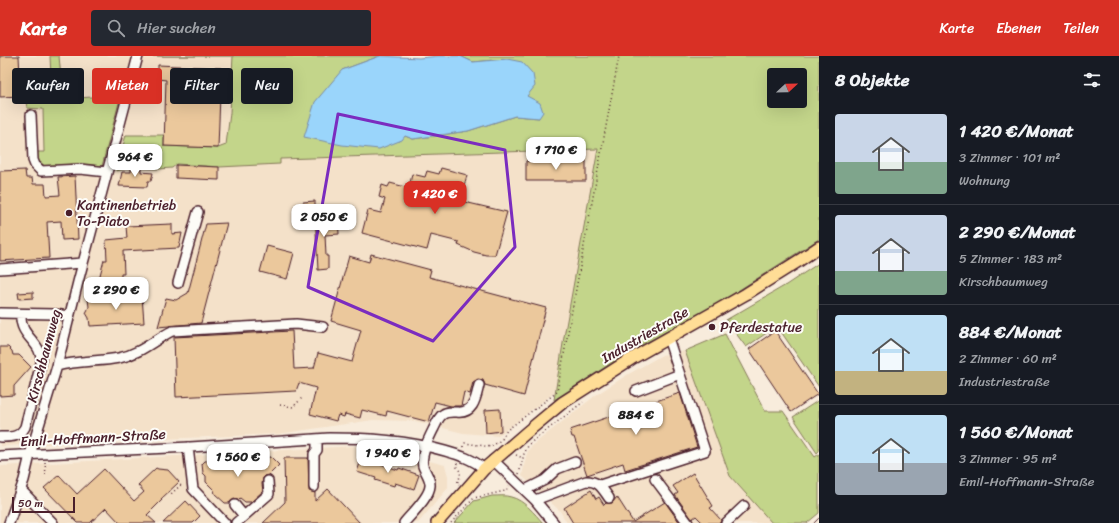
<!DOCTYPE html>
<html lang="de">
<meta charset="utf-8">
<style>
:root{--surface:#171b24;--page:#242831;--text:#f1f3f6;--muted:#9ea1a6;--line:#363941;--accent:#d93025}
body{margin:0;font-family:Sriracha,sans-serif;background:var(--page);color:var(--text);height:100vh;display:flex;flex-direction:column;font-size:15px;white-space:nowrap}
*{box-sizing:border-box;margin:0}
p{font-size:13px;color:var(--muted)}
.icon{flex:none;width:22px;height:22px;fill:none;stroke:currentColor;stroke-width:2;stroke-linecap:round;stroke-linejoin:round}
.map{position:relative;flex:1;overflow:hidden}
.drawer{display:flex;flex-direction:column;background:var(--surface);width:300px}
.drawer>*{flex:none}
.banner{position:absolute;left:12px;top:12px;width:380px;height:36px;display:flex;gap:8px}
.needle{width:26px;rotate:68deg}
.tools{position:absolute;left:767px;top:12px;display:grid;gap:8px}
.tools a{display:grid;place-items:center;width:40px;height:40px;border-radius:4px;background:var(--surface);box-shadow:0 4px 16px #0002;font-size:20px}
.scale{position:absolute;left:12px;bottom:10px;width:63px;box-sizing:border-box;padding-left:4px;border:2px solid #4a1f2b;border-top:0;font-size:11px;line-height:14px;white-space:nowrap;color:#4a1f2b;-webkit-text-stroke:3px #fdfcf7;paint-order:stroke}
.price{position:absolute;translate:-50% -34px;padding:0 9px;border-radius:8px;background:#fff;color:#222;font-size:13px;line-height:26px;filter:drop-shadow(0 1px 2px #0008)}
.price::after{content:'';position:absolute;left:50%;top:24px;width:12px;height:9px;margin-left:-6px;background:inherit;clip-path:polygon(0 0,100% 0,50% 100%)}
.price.current{background:var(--accent);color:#fff}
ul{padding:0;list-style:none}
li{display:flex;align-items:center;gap:12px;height:100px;padding:0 16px}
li+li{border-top:1px solid var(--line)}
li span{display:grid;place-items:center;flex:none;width:112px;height:80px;border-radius:4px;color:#555}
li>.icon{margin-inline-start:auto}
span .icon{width:48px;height:48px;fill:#fffc;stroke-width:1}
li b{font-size:17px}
h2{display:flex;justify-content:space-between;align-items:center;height:48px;padding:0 16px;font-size:17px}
.pill{padding:0 14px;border-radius:4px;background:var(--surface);box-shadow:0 4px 16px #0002;font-size:14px;line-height:36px}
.pill.current{background:var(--accent);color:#fff}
header{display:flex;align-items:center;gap:24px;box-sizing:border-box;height:56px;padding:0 20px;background:var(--accent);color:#fff}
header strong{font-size:19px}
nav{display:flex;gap:22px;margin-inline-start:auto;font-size:14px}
.search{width:280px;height:36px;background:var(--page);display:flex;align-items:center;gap:10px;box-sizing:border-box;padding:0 14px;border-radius:4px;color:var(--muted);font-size:15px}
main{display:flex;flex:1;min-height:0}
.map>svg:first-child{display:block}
.built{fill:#f4e1c9}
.green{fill:#c3d58a;stroke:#867a5a;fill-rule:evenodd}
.water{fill:#9ad5fb;stroke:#7a8ca8}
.building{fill:#ebc89c;stroke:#4a1f2b}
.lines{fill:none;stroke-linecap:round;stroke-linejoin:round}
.minor-casing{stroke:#4a1f2b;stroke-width:12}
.major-casing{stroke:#4a1f2b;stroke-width:14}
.path{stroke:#4a1f2b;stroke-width:1.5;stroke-dasharray:1 3;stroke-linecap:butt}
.minor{stroke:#fdfcf7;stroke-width:9}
.major{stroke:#ffdd96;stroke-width:11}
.tram{stroke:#4a1f2b;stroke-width:1}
.marked{fill:none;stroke:#7b2cbf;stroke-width:3;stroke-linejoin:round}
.poi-dot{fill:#4a1f2b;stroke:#fdfcf7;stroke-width:1.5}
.labels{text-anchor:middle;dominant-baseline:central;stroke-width:4;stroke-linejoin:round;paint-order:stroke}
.poi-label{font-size:14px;fill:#4a1f2b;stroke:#fdfcf7;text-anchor:start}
.street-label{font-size:14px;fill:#4a1f2b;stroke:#fdfcf7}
</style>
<header>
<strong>Karte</strong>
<div class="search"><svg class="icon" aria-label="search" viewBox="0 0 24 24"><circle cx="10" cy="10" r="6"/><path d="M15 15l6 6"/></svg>Hier suchen</div>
<nav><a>Karte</a><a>Ebenen</a><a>Teilen</a></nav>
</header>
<main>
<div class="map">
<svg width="819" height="467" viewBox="0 0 819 467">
<rect width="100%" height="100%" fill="#f8ecdc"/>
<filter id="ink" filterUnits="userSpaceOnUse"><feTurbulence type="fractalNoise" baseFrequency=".025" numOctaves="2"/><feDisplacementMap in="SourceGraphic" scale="8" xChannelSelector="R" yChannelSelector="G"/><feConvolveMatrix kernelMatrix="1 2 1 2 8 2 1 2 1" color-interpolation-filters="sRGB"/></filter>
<g filter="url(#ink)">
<path class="built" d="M0 0H276L280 103 598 93 555 336 498 380 463 377 415 365 373 364 278 378 0 390Z
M685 295 730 420 772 467H567L560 455 522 420 526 400 529 393 534 388 596 339 627 319 662 299Z
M354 390 390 395 445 409 448 420V432L418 467H0V410Z"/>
<path class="green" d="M50 0H59L63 43 121 39 102 110 78 108 45 110 36 103V96H44L43 53 27 52 26 46 52 41Z
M149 0H380L342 14 405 80 413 83 468 75 515 60 539 62 507 3 473 6 460 0H819V183L719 247 632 294 554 344 564 281 598 93 280 103V108L219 111 177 108 172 112 159 113 133 111 116 115 126 79H164V90L218 92 226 89 230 57 233 0ZM774 19H800V45H774Z
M819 207V331L777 270 746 291 726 264 786 229Z
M725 278 765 355H783L815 401 819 398V457L807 467H772L730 420 685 295Z
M819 344V395L817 397 793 361Z
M492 440C499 440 505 439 511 441 524 444 535 458 543 467H454L474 445Z"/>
<path class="water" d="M380 0 419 2 439 0H460L473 6 507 3 522 6 533 18 535 30 527 40 540 47 543 56 539 62 515 60 468 75 413 83 405 80 402 84 379 93 342 89 304 81 315 46 342 14Z"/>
<path class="building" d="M0 0H19L21 40 0 41Z
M158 9 221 12 218 92 164 90 166 24 158 23Z
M526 105H586V125H526Z
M176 109 219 111V124L176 122Z
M136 112 141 113V116L153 117 151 125H148L147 131 119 130 122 116H131V113Z
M441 112 467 119 460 145 507 156 495 199H486L474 196 458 189 459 186 431 179 427 194 362 177 368 154 381 157 385 143 379 141 382 129 388 131 390 127 409 132 412 118 425 121 427 115 439 118Z
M25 114 26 122H32L33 128H45L46 140 60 139 58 121 75 120 78 183 62 184 61 165 47 166 49 202 0 205V115Z
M315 145V154L304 155 303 146Z
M315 158H322V163L338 162 339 178 325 179 326 200H328V213L318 214Z
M227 167 201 267 158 271 166 242 176 244 188 237 206 168Z
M172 168V178L182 177 179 192 123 195 124 218H121V222L99 223 104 204H107L106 184 127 182 126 170Z
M267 190 294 197 287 223 260 216Z
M371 198 431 214 429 221 546 252 524 340 485 329 483 324 478 323 473 326 470 338 464 336 461 350H451L435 346 429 366 387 355 386 360 362 354 360 362 345 358 344 361 338 359 336 365 310 358 316 332 299 327 296 335 176 341 174 281 292 275 294 313 314 312 318 297 352 306 361 274 331 265 349 200 369 206Z
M33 236V242L19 243 18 237Z
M142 240 144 267 90 270 89 262 86 257 89 251 88 243Z
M775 275 818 338 791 356 749 293Z
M0 291H8L12 295 13 299H19L31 311 14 330V339L0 340Z
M680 337 697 391 625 414 623 407 587 419 574 381H572L570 374Z
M500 353 501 375 486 377 485 354Z
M271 401 279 409 269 419 265 420 263 422 262 428 263 435 251 446H245L240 442 238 444 234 443 229 447H225L215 438 214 434 206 426V420L203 417 202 408 205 405 214 404 217 407 231 406 233 403H243L246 405H259L262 402Z
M362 401 398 414 399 412 419 419 414 433 395 427 394 430 375 424 376 422 357 416Z
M284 402H308L309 435 315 437V445L328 433 360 467H263L285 446Z
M156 412 158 413 168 414 179 426 161 443 162 444 147 459 156 467H120L106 452 90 467H78L44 432 59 419 77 438 104 413 134 445 144 436 138 429Z
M693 417 713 450 710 452 721 464 720 467H703L696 460 692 463 675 439 678 437 673 430Z
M591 434 596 443 599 441 604 449 606 447H612L617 441 633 466 665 446 680 467H573L564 452Z
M186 445 200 460 193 467H163Z"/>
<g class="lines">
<g class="minor-casing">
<path id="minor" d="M31 59 33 104 35 109 41 115 80 113 107 116
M0 213 83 207
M178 227 198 156
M0 257 54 258 69 260
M57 310C78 304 99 306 119 302 140 298 154 284 172 275L296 268 323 271
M636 335 680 318
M0 381C11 381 19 382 25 371L41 307C43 285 19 282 21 258
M188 391 193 433 225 467
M0 400 190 391 329 382C369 382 407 384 445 395 459 399 473 403 484 413
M493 404 535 444 554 467
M655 423 688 467
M600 429 705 395 668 282
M314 431V398L317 394V383
M21 434 53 467
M525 434 545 424 557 413 575 406
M535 444 586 425C599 425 602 432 609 442
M235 449 244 460
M9 467 24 424 30 399 57 310 78 226 138 0
M236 467 269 438 268 425
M404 467C411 458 429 442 430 430 431 423 425 416 423 410 420 399 429 382 434 372 436 368 439 361 442 359 446 355 452 356 457 356 474 358 476 341 479 329
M726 467 744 450"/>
</g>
<g class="major-casing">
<path id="major" d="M437 467 484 413 527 376 562 347 631 303 746 238 800 204 819 191"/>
</g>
<path class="path" d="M280 349 293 351 302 342
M502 383 507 374 557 336 619 0
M463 391 465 387 491 391 502 383
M516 399 523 402
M45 406 46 420
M457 407 456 410C462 416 461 420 457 427L459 428
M519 418 524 398 529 388 583 346
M169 435 171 438 183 427
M451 467 474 442 505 435 509 430"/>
<use href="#minor" class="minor"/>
<use href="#major" class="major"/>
<path class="tram" d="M814 467 819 462"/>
</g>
</g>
<path class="marked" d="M338 58 505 94 515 191 433 285 308 231Z"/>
<g class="poi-dot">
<circle cx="69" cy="157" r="4"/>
<circle cx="712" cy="271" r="4"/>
</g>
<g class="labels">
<g class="poi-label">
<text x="77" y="149">Kantinenbetrieb<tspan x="77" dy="16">To-Piato</tspan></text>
<text x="720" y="271">Pferdestatue</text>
</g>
<g class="street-label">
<text transform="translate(645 279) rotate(-30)">Industriestraße</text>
<text transform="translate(44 300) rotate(-75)">Kirschbaumweg</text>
<text transform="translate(93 382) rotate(-3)">Emil-Hoffmann-Straße</text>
</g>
</g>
</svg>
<div class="tools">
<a><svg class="needle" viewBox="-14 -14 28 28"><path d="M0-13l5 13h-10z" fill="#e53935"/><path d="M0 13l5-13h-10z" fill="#9ea1a6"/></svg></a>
</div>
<div class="scale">50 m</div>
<b class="price" style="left:556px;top:115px">1 710 €</b>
<b class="price" style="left:135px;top:122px">964 €</b>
<b class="price current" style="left:435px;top:159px">1 420 €</b>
<b class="price" style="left:324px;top:182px">2 050 €</b>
<b class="price" style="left:116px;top:255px">2 290 €</b>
<b class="price" style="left:636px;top:380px">884 €</b>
<b class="price" style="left:388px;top:418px">1 940 €</b>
<b class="price" style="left:238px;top:422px">1 560 €</b>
<div class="banner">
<a class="pill">Kaufen</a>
<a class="pill current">Mieten</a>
<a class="pill">Filter</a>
<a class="pill">Neu</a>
</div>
</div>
<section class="drawer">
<h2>8 Objekte<svg class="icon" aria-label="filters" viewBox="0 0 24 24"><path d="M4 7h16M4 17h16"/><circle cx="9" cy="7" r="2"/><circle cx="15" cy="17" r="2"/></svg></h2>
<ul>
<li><span style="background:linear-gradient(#c9d6e8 60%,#7fa58c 0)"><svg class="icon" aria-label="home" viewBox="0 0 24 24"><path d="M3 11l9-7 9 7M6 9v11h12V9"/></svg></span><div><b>1 420 €/Monat</b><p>3 Zimmer · 101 m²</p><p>Wohnung</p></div></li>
<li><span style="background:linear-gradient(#c9d6e8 70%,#7fa58c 0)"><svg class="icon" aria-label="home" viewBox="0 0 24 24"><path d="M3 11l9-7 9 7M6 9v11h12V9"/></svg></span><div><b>2 290 €/Monat</b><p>5 Zimmer · 183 m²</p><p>Kirschbaumweg</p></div></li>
<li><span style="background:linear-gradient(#bfe0f5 70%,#c2b280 0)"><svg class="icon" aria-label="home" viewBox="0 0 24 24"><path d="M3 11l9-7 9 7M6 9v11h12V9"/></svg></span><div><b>884 €/Monat</b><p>2 Zimmer · 60 m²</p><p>Industriestraße</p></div></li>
<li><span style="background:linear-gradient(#bfe0f5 60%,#9aa5b1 0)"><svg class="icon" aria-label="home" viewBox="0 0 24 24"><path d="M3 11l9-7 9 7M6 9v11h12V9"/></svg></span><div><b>1 560 €/Monat</b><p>3 Zimmer · 95 m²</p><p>Emil-Hoffmann-Straße</p></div></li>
</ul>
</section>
</main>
